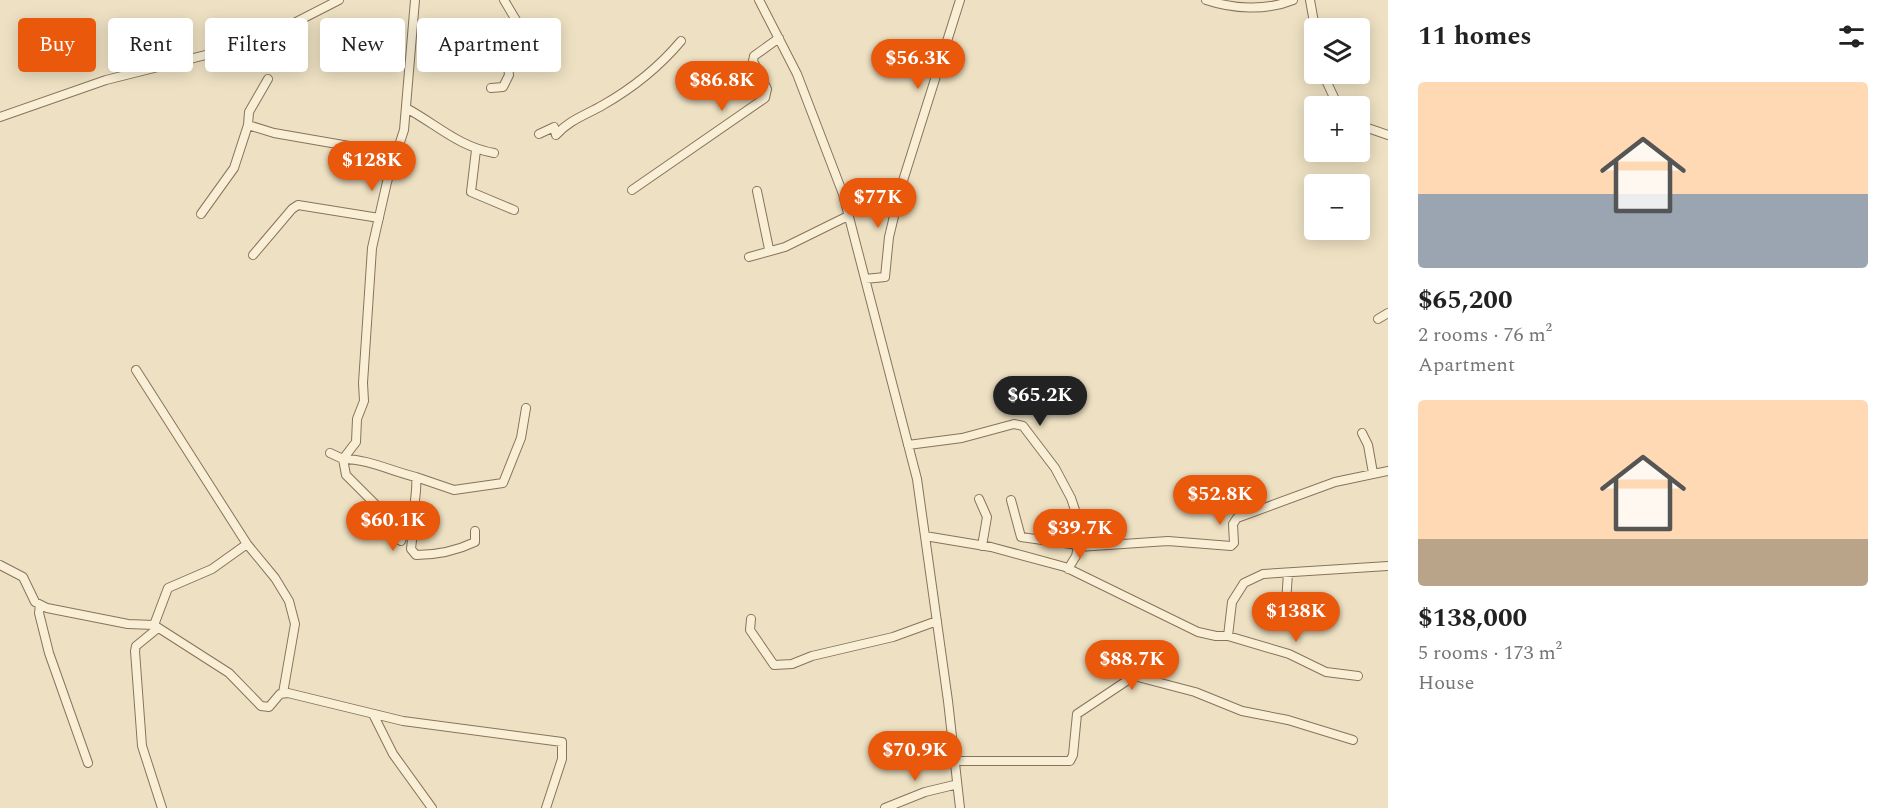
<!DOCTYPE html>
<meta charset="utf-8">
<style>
:root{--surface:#fff;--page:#f2f2f2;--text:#222;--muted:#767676;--accent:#ea580c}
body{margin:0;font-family:Spectral,serif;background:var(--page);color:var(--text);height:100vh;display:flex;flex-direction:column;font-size:22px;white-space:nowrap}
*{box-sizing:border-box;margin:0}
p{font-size:20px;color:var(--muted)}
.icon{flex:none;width:33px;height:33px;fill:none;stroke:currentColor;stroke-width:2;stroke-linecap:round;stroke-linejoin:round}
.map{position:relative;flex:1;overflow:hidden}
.sheet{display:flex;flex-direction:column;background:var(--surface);width:510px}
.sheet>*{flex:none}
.guide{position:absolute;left:18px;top:18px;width:570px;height:54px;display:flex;gap:12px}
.tools{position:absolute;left:1304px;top:18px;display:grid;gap:12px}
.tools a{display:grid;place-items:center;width:66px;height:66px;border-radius:6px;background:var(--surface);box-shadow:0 3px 15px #0003;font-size:30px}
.price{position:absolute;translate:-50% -51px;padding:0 14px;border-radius:21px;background:var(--accent);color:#fff;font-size:20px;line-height:39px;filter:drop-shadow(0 2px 3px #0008)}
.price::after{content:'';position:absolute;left:50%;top:36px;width:18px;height:14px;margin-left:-9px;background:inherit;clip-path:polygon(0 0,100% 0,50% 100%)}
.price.selected{background:#222;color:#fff}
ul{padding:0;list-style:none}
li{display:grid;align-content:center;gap:12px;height:318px;padding:0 30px}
li span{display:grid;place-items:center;height:186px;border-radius:6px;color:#555}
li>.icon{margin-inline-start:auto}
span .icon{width:108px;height:108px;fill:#fffc;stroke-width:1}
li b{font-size:26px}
h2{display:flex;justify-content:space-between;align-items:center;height:72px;padding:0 30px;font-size:26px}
.tag{padding:0 21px;border-radius:6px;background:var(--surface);box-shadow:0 3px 15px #0003;font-size:21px;line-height:54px}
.tag.selected{background:var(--accent);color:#fff}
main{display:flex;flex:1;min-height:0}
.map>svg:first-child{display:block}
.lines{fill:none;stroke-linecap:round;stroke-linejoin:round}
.minor-casing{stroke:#88735a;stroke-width:10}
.minor{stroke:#f8efd6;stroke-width:8}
</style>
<main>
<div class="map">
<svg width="1388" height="808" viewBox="0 0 1388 808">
<rect width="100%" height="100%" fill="#eee1c3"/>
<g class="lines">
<g class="minor-casing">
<path id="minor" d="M759 0 797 74 843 194 917 479 948 701 960 808
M1206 0C1233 9 1266 11 1293 0
M1310 0 1315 28
M1323 74 1338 106
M268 79 249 112 248 125 274 133 395 154
M491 88 503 87 509 75 507 58 532 47 504 0
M406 108C436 124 459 147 494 153
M0 117 106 80 257 42 339 0
M1359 125 1388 135
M539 134 554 127 556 135C569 120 586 115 603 105 633 88 659 67 681 41
M476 150 471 192 514 210
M632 190 765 98 767 89 753 61 754 56 779 38
M757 191 769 249
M201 214 234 168 248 125
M253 255 292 209 298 205 379 218
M749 257 785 247 848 216
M865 279 885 277 889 237 901 187 960 0
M1378 319 1388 313
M136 370 247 544 275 578 289 601 295 624 283 693
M1362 433 1368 445 1373 473
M908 445 962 438 1014 424 1023 426 1055 468 1071 498 1083 534V537L1076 540 1075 544
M330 453 343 459 356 442 357 419 364 401 363 383 372 248 387 182 404 130 415 0
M416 477 454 490 503 483 521 438 526 408
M979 499 987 517 982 546
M1011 500 1021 537 1078 545
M413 531C411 512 418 496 416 477 391 471 368 459 343 459L346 475 383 512 375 528 401 541 405 529 413 531 411 549 416 555C437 555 456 551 475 542V531
M925 536 991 547 1065 567 1198 632 1216 636H1228L1289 654 1326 672 1358 676
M0 565 23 577 35 602 47 608 128 624 154 625 229 673 261 706 269 707 280 694 288 693 403 721 562 742V759L546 808
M1068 569 1076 556 1078 547 1168 541 1231 546 1234 543 1233 524 1237 518 1335 482 1388 471
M40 605 39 613 49 653 88 763
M1285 618 1288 573
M751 619 750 630 774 665 792 664 812 656 893 637 937 621
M154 625 168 588 212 569 247 544
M158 628 136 646 135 651 142 746 162 808
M1228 636 1232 602 1244 583 1263 574 1388 566
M373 714 393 754 432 808
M954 761H1070L1073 755 1077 714 1134 676 1195 692 1242 711 1288 720 1353 740
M885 808 925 792 954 785"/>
</g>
<use href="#minor" class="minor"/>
</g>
</svg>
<div class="tools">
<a><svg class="icon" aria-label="layers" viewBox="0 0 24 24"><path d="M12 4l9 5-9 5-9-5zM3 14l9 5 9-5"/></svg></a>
<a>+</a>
<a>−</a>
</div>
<b class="price" style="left:918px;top:90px">$56.3K</b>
<b class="price" style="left:722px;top:112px">$86.8K</b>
<b class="price" style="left:372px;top:192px">$128K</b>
<b class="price" style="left:878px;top:229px">$77K</b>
<b class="price selected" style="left:1040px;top:427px">$65.2K</b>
<b class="price" style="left:1220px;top:526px">$52.8K</b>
<b class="price" style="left:393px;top:552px">$60.1K</b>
<b class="price" style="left:1080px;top:560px">$39.7K</b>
<b class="price" style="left:1296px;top:643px">$138K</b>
<b class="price" style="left:1132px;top:691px">$88.7K</b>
<b class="price" style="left:915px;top:782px">$70.9K</b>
<div class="guide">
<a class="tag selected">Buy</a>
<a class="tag">Rent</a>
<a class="tag">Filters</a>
<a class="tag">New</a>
<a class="tag">Apartment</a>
</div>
</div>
<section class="sheet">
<h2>11 homes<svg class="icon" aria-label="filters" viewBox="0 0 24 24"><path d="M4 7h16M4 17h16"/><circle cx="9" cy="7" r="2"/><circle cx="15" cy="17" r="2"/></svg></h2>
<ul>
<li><span style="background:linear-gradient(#ffd9b3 60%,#9aa5b1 0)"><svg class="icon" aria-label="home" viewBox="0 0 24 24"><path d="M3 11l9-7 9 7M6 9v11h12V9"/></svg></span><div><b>$65,200</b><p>2 rooms · 76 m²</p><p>Apartment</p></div></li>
<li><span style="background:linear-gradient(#ffd9b3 75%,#b9a48a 0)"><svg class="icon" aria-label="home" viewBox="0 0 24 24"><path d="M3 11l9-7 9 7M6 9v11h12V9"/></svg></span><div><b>$138,000</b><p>5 rooms · 173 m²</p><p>House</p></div></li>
</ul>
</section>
</main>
